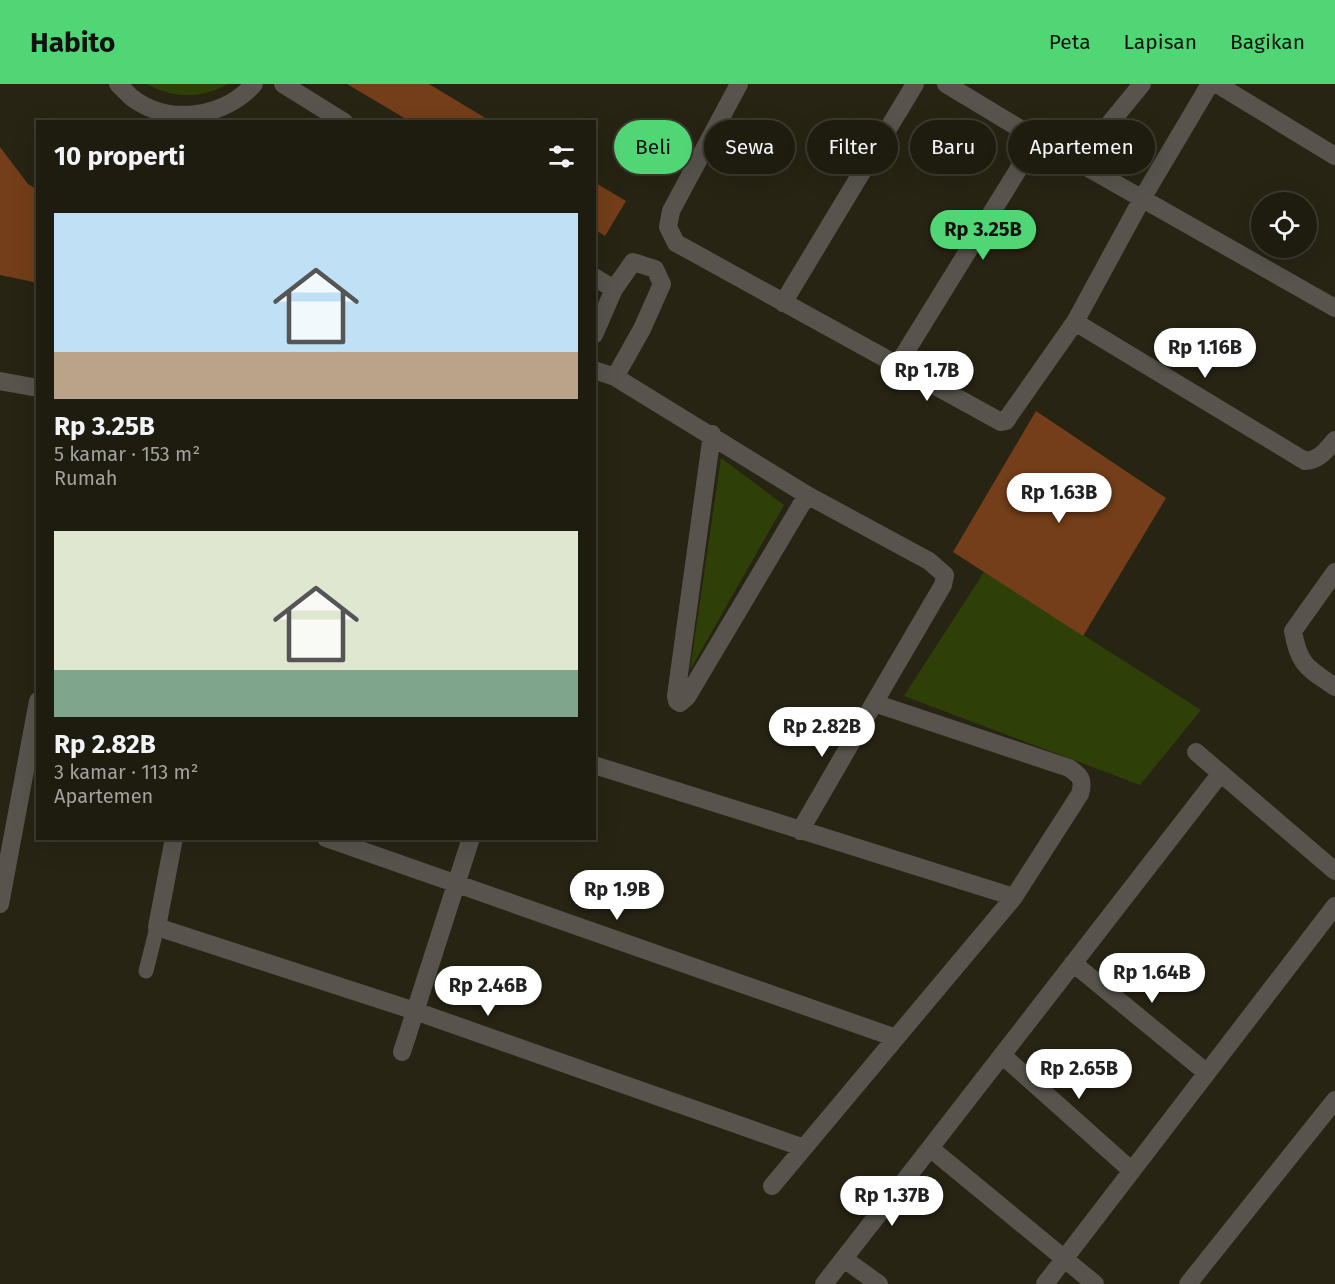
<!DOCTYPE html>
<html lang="id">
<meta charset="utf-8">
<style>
:root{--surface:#1e1b0f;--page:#262418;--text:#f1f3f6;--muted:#a1a19e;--line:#3c392f;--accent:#50d674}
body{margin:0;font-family:"Fira Sans",sans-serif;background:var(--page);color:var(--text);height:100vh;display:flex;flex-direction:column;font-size:22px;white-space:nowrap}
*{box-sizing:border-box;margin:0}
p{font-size:20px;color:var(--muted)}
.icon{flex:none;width:33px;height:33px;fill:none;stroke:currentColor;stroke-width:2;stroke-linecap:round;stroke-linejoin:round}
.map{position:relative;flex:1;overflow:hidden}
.side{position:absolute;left:36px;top:36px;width:560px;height:720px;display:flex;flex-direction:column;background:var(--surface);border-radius:0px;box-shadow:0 6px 24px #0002,0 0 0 2px var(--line)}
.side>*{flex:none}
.banner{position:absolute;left:614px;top:36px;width:570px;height:54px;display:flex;gap:12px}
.buttons{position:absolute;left:1251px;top:108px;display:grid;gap:12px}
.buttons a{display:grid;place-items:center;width:66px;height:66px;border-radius:50%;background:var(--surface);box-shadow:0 6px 24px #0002,0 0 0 2px var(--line);font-size:30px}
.price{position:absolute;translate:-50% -51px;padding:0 14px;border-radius:21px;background:#fff;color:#222;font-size:20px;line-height:39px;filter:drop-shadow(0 2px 3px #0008)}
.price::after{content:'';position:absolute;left:50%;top:36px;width:18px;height:14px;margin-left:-9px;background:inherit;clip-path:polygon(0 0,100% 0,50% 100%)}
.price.active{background:var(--accent);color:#111}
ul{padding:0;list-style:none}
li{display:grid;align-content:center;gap:12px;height:318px;padding:0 18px}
li span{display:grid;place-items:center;height:186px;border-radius:0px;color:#555}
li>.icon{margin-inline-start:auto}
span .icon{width:108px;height:108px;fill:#fffc;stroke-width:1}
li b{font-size:26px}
h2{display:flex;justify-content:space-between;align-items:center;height:72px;padding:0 18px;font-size:26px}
.chip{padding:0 21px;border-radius:27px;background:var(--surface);box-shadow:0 6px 24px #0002,0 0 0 2px var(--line);font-size:21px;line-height:54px}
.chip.active{background:var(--accent);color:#111}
header{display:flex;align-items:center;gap:36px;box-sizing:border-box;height:84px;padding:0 30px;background:var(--accent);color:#111}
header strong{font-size:28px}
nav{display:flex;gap:33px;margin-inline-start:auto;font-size:21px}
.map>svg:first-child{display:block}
.green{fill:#2e4008}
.building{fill:#733e19}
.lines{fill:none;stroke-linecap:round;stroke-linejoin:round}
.lane{stroke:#58544d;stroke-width:15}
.street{stroke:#58544d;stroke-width:18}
</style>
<header>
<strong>Habito</strong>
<nav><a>Peta</a><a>Lapisan</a><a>Bagikan</a></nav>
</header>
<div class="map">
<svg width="1335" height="1200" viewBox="0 0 1335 1200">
<rect width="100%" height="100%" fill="#282414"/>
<path class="green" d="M147 0H228C199 15 176 15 147 0Z
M721 374 784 421 690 586Z
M984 488 1201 626 1140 701 904 612Z"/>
<path class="building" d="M347 0H429L492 38H411Z
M0 63 28 100 38 106V199L0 191Z
M594 98 626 117 605 152 594 145Z
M1036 327 1166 414 1083 552 953 468Z"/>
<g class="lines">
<path class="lane" d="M146 887 157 843"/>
<path class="street" d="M118 0C122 4 127 9 131 13 168 42 224 34 254 0
M283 0 344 38
M739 0 671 127 668 143 676 159 1001 338 1006 337 1009 332 1075 238 1143 113 1210 0
M946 0 1037 55 1335 224
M1217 0 1335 72
M1078 78 1142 0
M594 193 614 205
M783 219 915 0
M1075 238 1305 377C1320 376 1326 366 1335 356
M594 251 614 205 633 178 655 185 662 200 642 245 615 293
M897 282 1037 55
M594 286 615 293 807 411 929 477 945 491 943 501 874 619 1069 684C1081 692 1084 696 1080 710L1014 813 772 1102
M0 297 38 304
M712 350 676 612 677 617 680 619 687 613 807 411
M1335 488 1293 547C1299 582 1308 584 1335 603
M1196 668 1335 787
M594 681 1014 813
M800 747 874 619
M174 754 157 843 415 927 804 1064
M326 754 896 954
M0 820 38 617
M1073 879 1207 989
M402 968 471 754
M1002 971 1132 1087
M844 1175 879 1200
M824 1200 930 1064
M1045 1200 1335 822
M1095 1200 930 1064 1221 689
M1188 1200 1335 1016"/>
</g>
</svg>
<div class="buttons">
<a><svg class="icon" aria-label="locate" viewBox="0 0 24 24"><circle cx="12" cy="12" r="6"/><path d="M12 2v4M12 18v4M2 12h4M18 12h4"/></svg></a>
</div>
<b class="price active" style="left:983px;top:177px">Rp 3.25B</b>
<b class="price" style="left:1205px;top:295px">Rp 1.16B</b>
<b class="price" style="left:927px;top:318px">Rp 1.7B</b>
<b class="price" style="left:1059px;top:440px">Rp 1.63B</b>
<b class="price" style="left:822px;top:674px">Rp 2.82B</b>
<b class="price" style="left:617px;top:837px">Rp 1.9B</b>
<b class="price" style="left:1152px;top:920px">Rp 1.64B</b>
<b class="price" style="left:488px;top:933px">Rp 2.46B</b>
<b class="price" style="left:1079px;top:1016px">Rp 2.65B</b>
<b class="price" style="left:892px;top:1143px">Rp 1.37B</b>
<div class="banner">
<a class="chip active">Beli</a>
<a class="chip">Sewa</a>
<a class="chip">Filter</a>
<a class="chip">Baru</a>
<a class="chip">Apartemen</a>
</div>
<section class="side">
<h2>10 properti<svg class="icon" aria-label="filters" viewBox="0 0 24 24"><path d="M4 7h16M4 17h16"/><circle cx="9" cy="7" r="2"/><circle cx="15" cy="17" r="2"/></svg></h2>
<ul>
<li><span style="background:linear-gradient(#bfe0f5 75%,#b9a48a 0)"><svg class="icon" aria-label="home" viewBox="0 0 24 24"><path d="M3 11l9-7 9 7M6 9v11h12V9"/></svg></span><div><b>Rp 3.25B</b><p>5 kamar · 153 m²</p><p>Rumah</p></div></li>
<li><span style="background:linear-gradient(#dfe7d0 75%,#7fa58c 0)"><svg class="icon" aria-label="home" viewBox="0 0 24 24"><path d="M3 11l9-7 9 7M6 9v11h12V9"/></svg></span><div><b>Rp 2.82B</b><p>3 kamar · 113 m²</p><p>Apartemen</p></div></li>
</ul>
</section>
</div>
